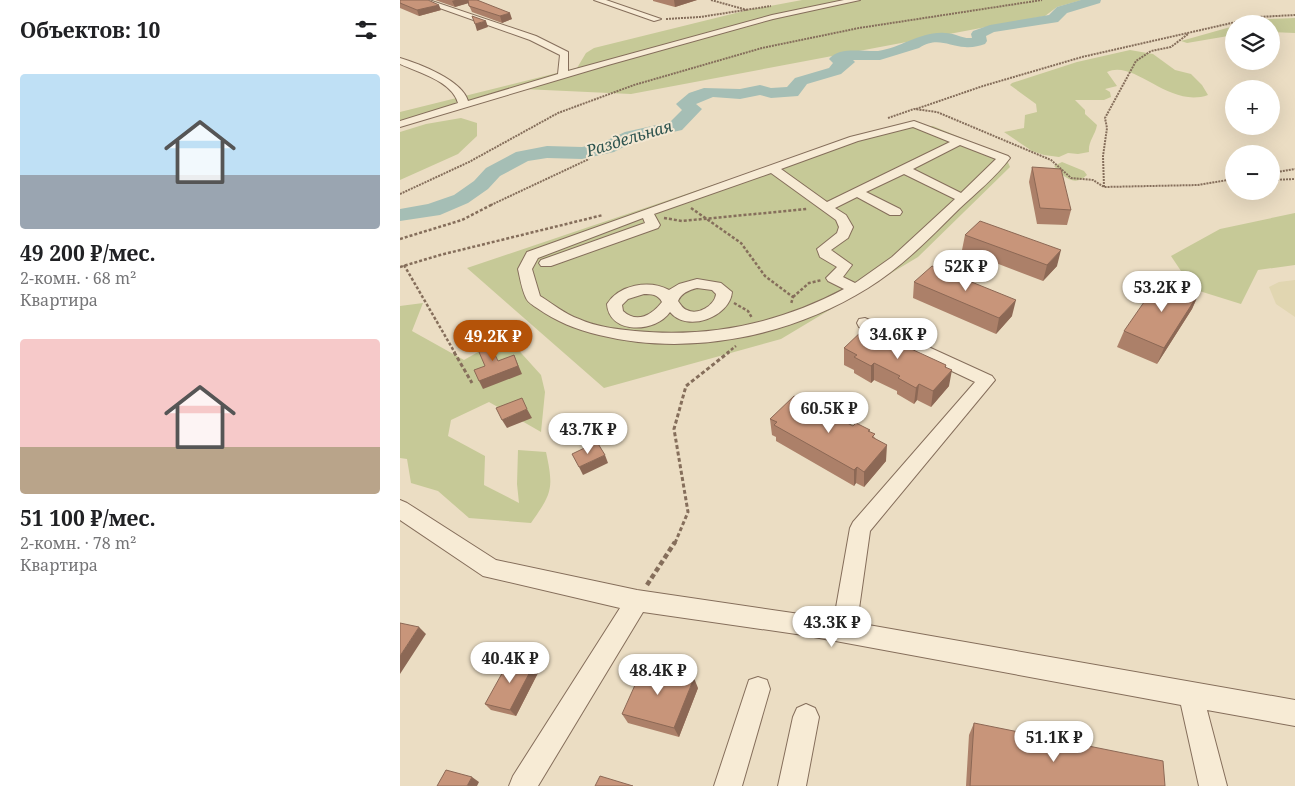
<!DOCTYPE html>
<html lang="ru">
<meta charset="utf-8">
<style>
:root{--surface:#fff;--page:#f6f6f6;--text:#202124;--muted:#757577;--accent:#b45309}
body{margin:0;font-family:"Noto Serif",serif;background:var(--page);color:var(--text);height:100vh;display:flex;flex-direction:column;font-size:19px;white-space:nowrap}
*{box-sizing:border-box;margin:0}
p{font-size:16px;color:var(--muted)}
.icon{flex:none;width:28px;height:28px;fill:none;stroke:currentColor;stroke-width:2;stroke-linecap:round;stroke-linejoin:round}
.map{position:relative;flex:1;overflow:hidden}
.sheet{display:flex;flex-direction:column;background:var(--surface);width:400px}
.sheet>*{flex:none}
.tools{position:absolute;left:825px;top:15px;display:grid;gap:10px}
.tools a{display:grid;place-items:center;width:55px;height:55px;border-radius:50%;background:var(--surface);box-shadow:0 5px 20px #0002;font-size:25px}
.price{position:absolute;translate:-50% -42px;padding:0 11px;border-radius:18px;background:#fff;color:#222;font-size:16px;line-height:32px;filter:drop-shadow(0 1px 2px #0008)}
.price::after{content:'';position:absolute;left:50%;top:30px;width:15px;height:11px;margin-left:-8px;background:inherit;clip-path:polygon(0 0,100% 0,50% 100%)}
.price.selected{background:var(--accent);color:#fff}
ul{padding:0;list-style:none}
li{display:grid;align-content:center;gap:10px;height:265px;padding:0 20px}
li span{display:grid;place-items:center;height:155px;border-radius:5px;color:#555}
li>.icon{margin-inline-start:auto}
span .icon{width:90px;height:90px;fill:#fffc;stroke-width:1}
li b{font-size:21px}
h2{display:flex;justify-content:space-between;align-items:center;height:60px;padding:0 20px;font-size:21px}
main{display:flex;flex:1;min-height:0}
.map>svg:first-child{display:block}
.farmland{fill:#e1d6b1}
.green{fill:#c6c997}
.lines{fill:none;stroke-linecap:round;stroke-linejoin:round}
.river{fill:#a5beb5;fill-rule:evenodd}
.minor-casing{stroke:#856e5b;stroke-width:2}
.path-far3{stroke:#856e5b;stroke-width:2;stroke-dasharray:2 1;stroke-linecap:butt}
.path-far2{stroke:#856e5b;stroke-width:2.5;stroke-dasharray:3 2;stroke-linecap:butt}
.path-far1{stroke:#856e5b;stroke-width:3;stroke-dasharray:4 2.5;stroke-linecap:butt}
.path{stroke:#856e5b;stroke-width:4.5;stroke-dasharray:5 3;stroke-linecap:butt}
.minor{fill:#f7ebd5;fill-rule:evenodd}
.wall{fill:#ac8069}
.shaded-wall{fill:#8c6855}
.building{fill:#c8957a;stroke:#8c6855}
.labels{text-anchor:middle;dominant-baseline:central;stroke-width:4;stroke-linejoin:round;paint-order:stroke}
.far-water-label{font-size:16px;font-style:italic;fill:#2e544f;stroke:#f3e7d2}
</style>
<main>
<section class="sheet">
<h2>Объектов: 10<svg class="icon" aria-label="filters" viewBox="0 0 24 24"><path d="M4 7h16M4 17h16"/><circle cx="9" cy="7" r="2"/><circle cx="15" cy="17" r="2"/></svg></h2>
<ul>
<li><span style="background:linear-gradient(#bfe0f5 65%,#9aa5b1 0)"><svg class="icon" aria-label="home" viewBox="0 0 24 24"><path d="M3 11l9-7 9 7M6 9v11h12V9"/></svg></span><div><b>49 200 ₽/мес.</b><p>2-комн. · 68 m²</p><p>Квартира</p></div></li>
<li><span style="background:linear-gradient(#f6c9c9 70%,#b9a48a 0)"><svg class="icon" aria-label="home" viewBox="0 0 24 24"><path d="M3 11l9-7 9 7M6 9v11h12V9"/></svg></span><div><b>51 100 ₽/мес.</b><p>2-комн. · 78 m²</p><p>Квартира</p></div></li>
</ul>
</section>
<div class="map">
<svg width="895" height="786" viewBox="0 0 895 786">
<rect width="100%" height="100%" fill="#ebddc3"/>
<path class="farmland" d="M895 280V317L876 304 869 287 879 282Z"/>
<path class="green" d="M402 0H682L657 7 645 16 231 94 123 89 0 124V112L177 68 186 53 194 48 348 10Z
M895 18V33L871 32V24H845L869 19Z
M834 26V35L787 43 781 41Z
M730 50 753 54 775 70 791 74 802 85 808 95C769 109 735 59 707 72L717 86 705 89 710 92 711 97 704 100H675L685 110V114L697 125C695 136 688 141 689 152L678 154 668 153 659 157 644 155 632 151 604 132 624 128 625 115 637 112 636 104 610 85 612 83 677 62Z
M61 118 77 123V136L58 154 0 180V132L26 124Z
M513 126H533L605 156 610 167 518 257 381 339 204 388 67 268 402 155Z
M662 162 684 171 687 175C674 188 663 176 654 166Z
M895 213V265L858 270 841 304 793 289 771 256 820 229Z
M23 303 12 331 64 360 92 344H113L141 375 145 392 141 432 89 402 51 420 48 436 85 456 84 485 119 503 117 484 118 450 146 452C154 489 152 493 131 523L69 518 38 491 11 483 7 459 0 458V306Z"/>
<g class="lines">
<path class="river" d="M681 0H701L700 3 667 13 658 22 594 32 586 36 587 41 585 44C579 46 571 48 565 47 548 46 537 36 519 48L480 60H453L455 62 441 74 407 84 398 96 371 98 360 95 340 99 313 97 296 104 302 109 282 130 237 140 214 152 182 159 147 158 128 161 100 176 88 189 68 203 40 215 0 221V209L28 204 54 195 74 181 86 168 116 152 147 146 182 147 201 143 225 132 270 122 282 110 276 104 289 93 304 88 340 89 360 85 371 88 387 87 395 78 429 68 433 63 429 59C439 46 464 52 478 51 501 48 521 31 545 33 555 33 562 39 572 38L571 34 573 31 590 25 649 15 657 7Z"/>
<g class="minor-casing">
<path id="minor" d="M17 0H29L136 36 168 52V71L372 15 444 0H460L373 19 208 65 0 127V121L58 103C52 81 19 73 0 64V58C20 64 62 80 68 101L158 74 160 55 130 40Z
M194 0H206L261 19 254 21Z
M514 121 608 156 610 158C596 177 576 193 559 209 531 237 502 267 468 288 389 337 289 357 199 335 175 329 157 322 137 308 133 305 128 303 126 298 122 290 120 278 118 269L127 252 450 137ZM513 127 550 142 427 202 381 169 458 141ZM560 145 596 159 561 193 513 169ZM371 173 436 220 439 227 437 233 417 249 420 257 437 267 426 278 428 281 444 289C378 324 308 338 235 331 217 329 196 327 179 319 165 314 153 304 140 296L132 269 138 258 243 218 245 223 141 260 139 263 141 266H151L258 228 260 225 254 214ZM504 174 555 199 492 257 458 281 455 283 443 277 452 265 431 250 448 238 453 227 446 215 435 208 457 197 490 215H500L502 212 500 209 466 192Z
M297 279 321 283 332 292C330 317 287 333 270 312 256 333 209 335 207 304 219 285 249 279 269 290L279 284ZM297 288 312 290 316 294C315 305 298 316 287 310 283 309 281 305 278 301 281 293 289 290 297 288ZM244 294C251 294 258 294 262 302 252 315 237 324 223 311L222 305 228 299Z
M465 318 592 376 595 380 470 531 457 623 895 700V726L807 710 827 786H799L781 705 403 635 243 612 138 786H109L113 776 220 608 83 576 0 520V500L7 503 96 560 237 590 434 619 450 528 453 522 575 382 459 327 457 323 459 319Z
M358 677 367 680 370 689 342 786H314L346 689 349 680Z
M406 704 415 708 419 717 406 786H378L393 717 397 708Z"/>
</g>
<path class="path-far3" d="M311 0 347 10
M266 19 300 17 371 6
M516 109 583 86 682 57 858 17 895 15
M488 118 514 109 537 112 651 160 671 178 693 180 704 187 798 185 834 179
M871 173 895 169
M871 180 895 179
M704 187 703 156 707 128 705 118 736 61 751 51 771 47 788 34
M0 194 69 162 158 113 234 85 362 48 459 28 642 0
M91 205 189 159"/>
<path class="path-far2" d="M291 208 341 243 365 276 393 297 391 304
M264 218 282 221 407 209
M0 239 62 220 93 204
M4 265 55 353
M0 267 40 255 203 215
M393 297 409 283 422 280
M334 303 348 311 352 318
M327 353 336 346"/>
<path class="path-far1" d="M54 352 72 383
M275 543 288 512 274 429 286 386 329 352"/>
<path class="path" d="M247 585 275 542"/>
<use href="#minor" class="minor"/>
</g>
<path class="wall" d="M0 0 41 10 19 16 0 8Z
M35 0H77L112 19 102 23 72 12 68 3 55 7Z
M253 0H297L275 7 253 1Z
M632 167 671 210 667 225 637 224 629 182Z
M565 235 657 266 643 281 562 250Z
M514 282 612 316 596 334 513 298Z
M799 293 792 309 757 364 717 347 724 331Z
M444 348 546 365V367L549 386 531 407 517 400 514 404 497 394V391L474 380 471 383 454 373V370L444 365Z
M408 403 429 410V413L453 426 469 431 475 438 486 461 464 487 456 483 454 486 376 441V437L372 435 370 419Z
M139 671 116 716 91 710 85 704Z
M298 688 279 737 228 723 222 714Z
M574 723 765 786H566L569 735Z"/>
<path class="shaded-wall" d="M55 0H68L69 3 55 7 52 1Z
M274 0H297L275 7Z
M39 5 41 10 19 16 17 10Z
M110 13 112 19 102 23 100 16Z
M86 21 88 27 77 31 75 24Z
M661 250 657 266 643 281 647 265Z
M799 293 792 309 757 364 764 348Z
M616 300 612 316 596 334 599 318Z
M114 355 122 374 83 389 79 381Z
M474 363V380L471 383V366Z
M546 365 544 379 552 370 549 386 531 407 533 391Z
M519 384 517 400 514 404 516 388Z
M127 409 132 418 107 428 102 420Z
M487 445 486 461 464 487V472Z
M205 455 208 463 183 475 179 467Z
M457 467 456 483 454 486V470Z
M19 627 26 634 0 674V656Z
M134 664 139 671 116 716 110 710Z
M294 678 298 688 279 737 274 728Z
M72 777 79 782 77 786H67Z"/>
<path class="building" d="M0 0H28L39 5 17 10 0 3Z
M68 0H77L110 13 100 16 69 6Z
M72 16 86 21 75 24Z
M632 167 661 169 671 210 640 208Z
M580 221 661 250 647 265 565 235Z
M532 266 616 300 599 318 514 282Z
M760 279 799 293 764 348 724 331Z
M464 329 470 332 472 331 546 365 545 367 552 370 533 391 519 384 516 388 498 378 500 376 474 363 471 366 454 357 457 355 444 348Z
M88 340 98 361 114 355 118 366 79 381 74 370 85 366 76 345Z
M394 396 408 403 411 399 429 410 426 412 453 426 456 423 470 430 468 431 475 434 472 437 487 445 464 472 457 467 454 470 374 425 377 422 370 419Z
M122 398 127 409 102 420 96 408Z
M197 442 205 455 179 467 172 454Z
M0 623 19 627 0 656Z
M110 659 134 664 110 710 85 704Z
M244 665 294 678 274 728 222 714Z
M574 723 763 761 765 786H570Z
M46 770 72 777 67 786H37Z
M200 776 233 786H195Z"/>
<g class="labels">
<g class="far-water-label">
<text transform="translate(229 138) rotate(-17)">Раздельная</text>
</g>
</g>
</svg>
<div class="tools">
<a><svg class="icon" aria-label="layers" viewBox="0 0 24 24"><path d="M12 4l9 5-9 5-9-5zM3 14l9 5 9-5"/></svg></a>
<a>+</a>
<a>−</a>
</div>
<b class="price" style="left:566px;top:292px">52K ₽</b>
<b class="price" style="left:762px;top:313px">53.2K ₽</b>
<b class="price" style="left:498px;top:360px">34.6K ₽</b>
<b class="price selected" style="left:93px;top:362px">49.2K ₽</b>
<b class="price" style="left:429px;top:434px">60.5K ₽</b>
<b class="price" style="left:188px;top:455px">43.7K ₽</b>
<b class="price" style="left:432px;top:648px">43.3K ₽</b>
<b class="price" style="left:110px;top:684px">40.4K ₽</b>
<b class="price" style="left:258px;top:696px">48.4K ₽</b>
<b class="price" style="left:654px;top:763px">51.1K ₽</b>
</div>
</main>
